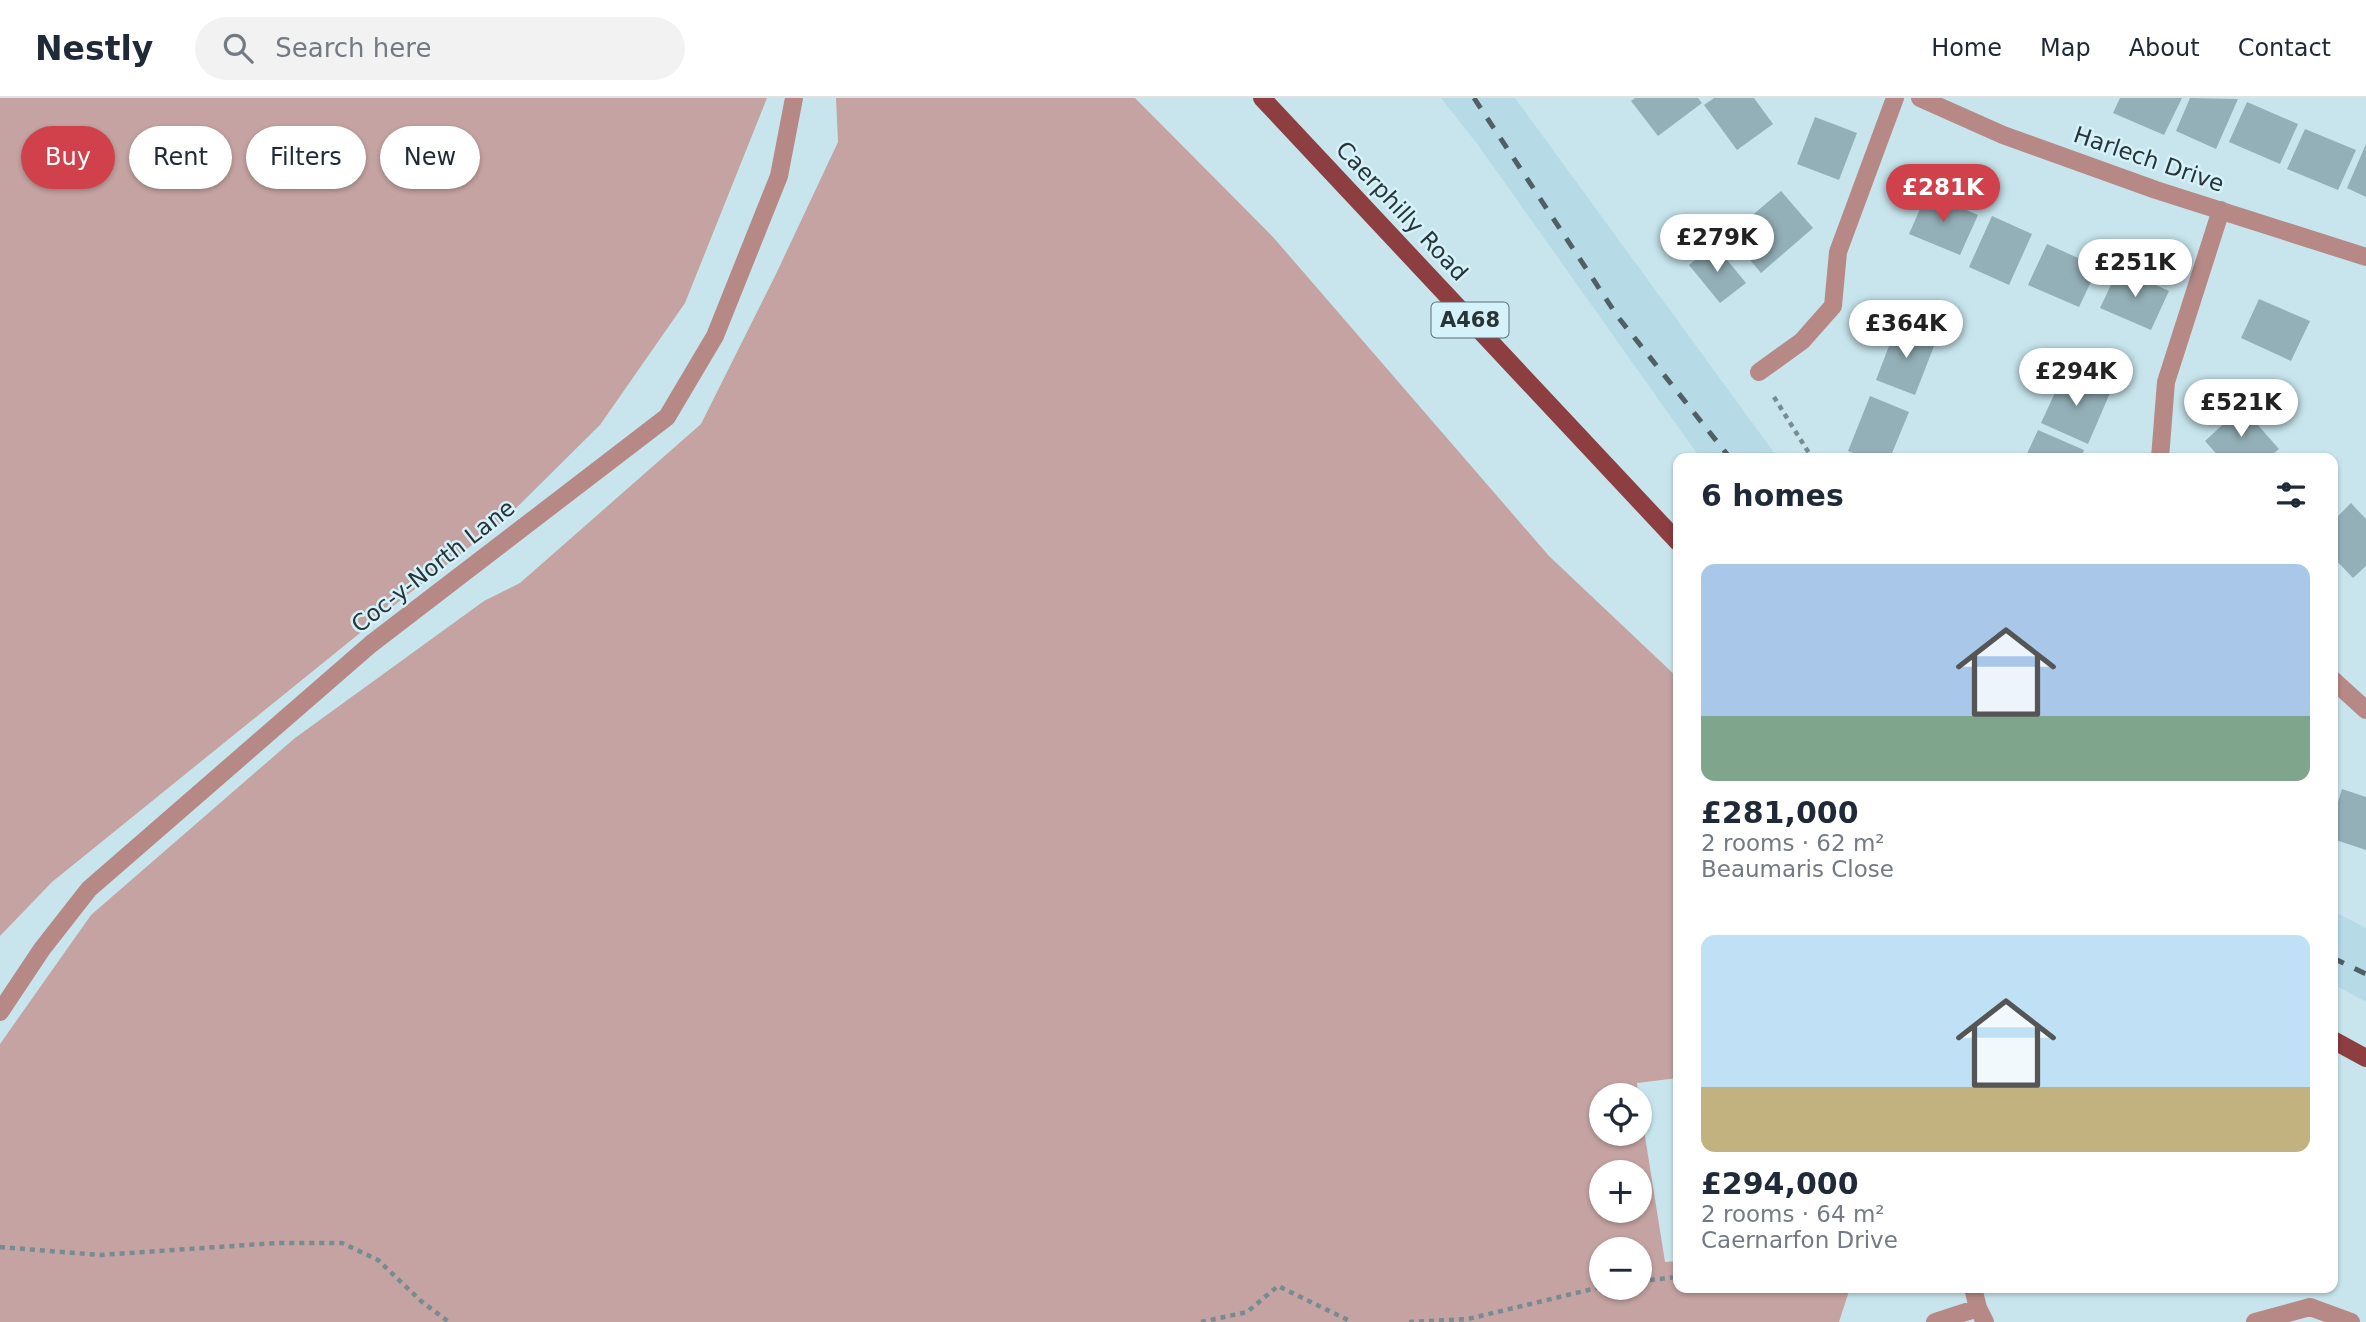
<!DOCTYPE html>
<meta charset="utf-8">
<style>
:root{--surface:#fff;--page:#f2f2f3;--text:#1f2937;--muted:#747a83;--line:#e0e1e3;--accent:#d1414b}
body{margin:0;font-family:"DejaVu Sans",sans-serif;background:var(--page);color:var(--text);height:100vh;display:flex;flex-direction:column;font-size:26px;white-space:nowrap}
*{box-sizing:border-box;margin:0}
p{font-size:23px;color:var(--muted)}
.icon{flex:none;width:38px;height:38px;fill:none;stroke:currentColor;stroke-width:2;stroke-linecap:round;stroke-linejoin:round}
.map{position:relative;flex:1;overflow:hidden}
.panel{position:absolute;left:1673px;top:355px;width:665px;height:840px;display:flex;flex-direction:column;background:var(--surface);border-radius:14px;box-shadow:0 2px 5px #0004}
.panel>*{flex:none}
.top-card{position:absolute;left:21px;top:28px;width:665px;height:63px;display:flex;gap:14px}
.controls{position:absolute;left:1589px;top:985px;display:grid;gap:14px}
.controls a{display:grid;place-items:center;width:63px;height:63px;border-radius:50%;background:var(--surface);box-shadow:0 2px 5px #0004;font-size:35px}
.price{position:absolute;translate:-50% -60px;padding:0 16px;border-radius:24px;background:#fff;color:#222;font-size:23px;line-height:46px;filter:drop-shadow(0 2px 4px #0008)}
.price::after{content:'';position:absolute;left:50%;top:42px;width:21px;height:16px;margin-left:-10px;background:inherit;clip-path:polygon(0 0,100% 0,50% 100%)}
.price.on{background:var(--accent);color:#fff}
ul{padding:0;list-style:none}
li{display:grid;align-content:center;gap:14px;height:371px;padding:0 28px}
li span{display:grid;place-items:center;height:217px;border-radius:14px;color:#555}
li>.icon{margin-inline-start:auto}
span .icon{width:126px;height:126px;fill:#fffc;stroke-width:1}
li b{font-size:30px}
h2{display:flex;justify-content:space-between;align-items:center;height:84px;padding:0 28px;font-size:30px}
.chip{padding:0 24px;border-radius:32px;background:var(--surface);box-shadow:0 2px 5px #0004;font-size:24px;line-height:63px}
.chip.on{background:var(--accent);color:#fff}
header{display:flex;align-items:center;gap:42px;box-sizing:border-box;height:98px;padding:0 35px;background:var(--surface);border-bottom:2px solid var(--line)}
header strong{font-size:33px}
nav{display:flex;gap:38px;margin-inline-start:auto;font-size:24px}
.search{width:490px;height:63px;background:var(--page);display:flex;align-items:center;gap:18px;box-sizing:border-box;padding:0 24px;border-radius:38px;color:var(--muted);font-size:26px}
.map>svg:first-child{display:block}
.built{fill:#b6dbe7}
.green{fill:#c4a3a2;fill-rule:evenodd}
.building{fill:#93afb7}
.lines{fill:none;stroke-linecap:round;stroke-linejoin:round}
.path{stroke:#778b91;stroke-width:4.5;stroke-dasharray:5 5;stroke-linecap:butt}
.minor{stroke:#b68987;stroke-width:18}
.primary{stroke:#8c3e40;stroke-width:18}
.rail{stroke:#505f63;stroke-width:5;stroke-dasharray:12 12;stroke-linecap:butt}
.labels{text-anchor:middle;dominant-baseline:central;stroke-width:5;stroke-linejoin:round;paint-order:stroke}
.shield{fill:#d5f2fb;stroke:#5d6d72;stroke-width:2}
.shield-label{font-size:21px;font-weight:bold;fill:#293437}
.street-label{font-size:23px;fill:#293437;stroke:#d5f2fb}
</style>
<header>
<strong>Nestly</strong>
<div class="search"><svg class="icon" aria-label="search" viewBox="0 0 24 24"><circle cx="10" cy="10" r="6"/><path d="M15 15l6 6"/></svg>Search here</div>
<nav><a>Home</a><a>Map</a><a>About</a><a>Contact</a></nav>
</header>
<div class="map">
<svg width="2366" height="1224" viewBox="0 0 2366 1224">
<rect width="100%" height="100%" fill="#c8e5ed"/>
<path class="built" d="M1441 0H1515L1778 360H1700L1478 47Z
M2333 813 2366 830V904L2333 886Z"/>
<path class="green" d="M0 0H767L685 205 600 327 502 424 402 501 52 784 0 838Z
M836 0H1135L1273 139 1549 458 1678 580V980L1637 985 1638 997 1601 998V1036H1640V1007L1665 1164 1678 1163V1190H1850L1839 1224H0V946L91 817 295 640 484 503 520 485 701 326 776 176 838 44ZM1640 1074V1113H1601V1074ZM1601 1152H1640V1190H1601Z"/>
<path class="building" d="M1635 0H1698L1702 5 1658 38 1631 3Z
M1714 0H1754L1773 26 1737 52 1704 7Z
M2120 0H2182L2164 37 2113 15Z
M2190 0 2238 1 2216 51 2176 33Z
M2247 4 2298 26 2280 66 2229 44Z
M1815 19 1857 35 1839 82 1797 66Z
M2305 31 2356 52 2338 92 2287 71Z
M2366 46V99L2347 90Z
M1781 93 1813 130 1761 175 1729 137Z
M1927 95 1978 117 1960 157 1909 136Z
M1992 118 2032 136 2009 187 1969 169Z
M1714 146 1746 185 1720 205 1689 167Z
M2047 146 2098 169 2079 209 2028 187Z
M2119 170 2169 193 2151 232 2100 210Z
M2259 201 2310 223 2291 263 2241 240Z
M1897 227 1936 243 1915 297 1876 282Z
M2064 275 2110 295 2088 346 2041 325Z
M1870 298 1909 314 1890 360H1867L1848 353Z
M2242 309 2279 351 2268 360H2220L2205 343Z
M2038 332 2084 352 2081 360H2025Z
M2351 405 2366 421V468L2353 480 2333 459V423Z
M2342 691 2366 699V752L2333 741V720Z"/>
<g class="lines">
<path class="path" d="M1774 299 1812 360
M0 1149 100 1157 277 1145H342L378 1162 421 1203 449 1224
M1640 1183 1678 1179
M1201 1224 1247 1214 1278 1188 1352 1224
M1409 1224 1468 1221 1601 1189"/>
<path class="minor" d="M1920 0 2003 37 2156 92 2366 159
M1759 274 1802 243 1833 208 1838 154 1895 0
M2160 360 2166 284 2221 112
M2333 582 2366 612
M0 914 42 851 89 791 371 546 667 319 715 238 779 78 794 0
M1973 1190 1978 1210 1985 1224
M1935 1224 1978 1210
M2255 1224 2310 1209 2351 1224"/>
<path class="primary" d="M1262 0 1678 444
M2333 942 2366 960"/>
<path class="rail" d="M1474 0 1618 219 1730 360
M2333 860 2366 876"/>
</g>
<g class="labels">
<rect class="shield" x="1431.5" y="204.5" width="77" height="35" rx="5"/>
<g class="shield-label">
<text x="1470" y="222">A468</text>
</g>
<g class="street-label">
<text transform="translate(2149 61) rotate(19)">Harlech Drive</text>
<text transform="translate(1402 113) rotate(47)">Caerphilly Road</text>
<text transform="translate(433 468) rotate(-38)">Coc-y-North Lane</text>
</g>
</g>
</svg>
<div class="controls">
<a><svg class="icon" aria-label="locate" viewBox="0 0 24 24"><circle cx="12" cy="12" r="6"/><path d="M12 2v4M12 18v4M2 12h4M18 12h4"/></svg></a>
<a>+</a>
<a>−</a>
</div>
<b class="price on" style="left:1943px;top:126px">£281K</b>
<b class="price" style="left:1717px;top:176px">£279K</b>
<b class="price" style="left:2135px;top:201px">£251K</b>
<b class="price" style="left:1906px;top:262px">£364K</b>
<b class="price" style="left:2076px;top:310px">£294K</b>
<b class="price" style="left:2241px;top:341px">£521K</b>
<div class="top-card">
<a class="chip on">Buy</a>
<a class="chip">Rent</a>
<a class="chip">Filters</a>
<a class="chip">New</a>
</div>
<section class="panel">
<h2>6 homes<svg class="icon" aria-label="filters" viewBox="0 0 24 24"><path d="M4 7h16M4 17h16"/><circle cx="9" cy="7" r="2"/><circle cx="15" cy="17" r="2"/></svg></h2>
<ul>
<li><span style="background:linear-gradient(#a9c7e8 70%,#7fa58c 0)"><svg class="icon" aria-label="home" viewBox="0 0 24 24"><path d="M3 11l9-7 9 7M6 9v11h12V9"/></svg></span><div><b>£281,000</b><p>2 rooms · 62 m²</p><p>Beaumaris Close</p></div></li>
<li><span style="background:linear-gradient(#bfe0f5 70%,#c2b280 0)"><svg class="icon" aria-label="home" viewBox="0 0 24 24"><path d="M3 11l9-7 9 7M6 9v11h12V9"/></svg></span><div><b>£294,000</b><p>2 rooms · 64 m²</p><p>Caernarfon Drive</p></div></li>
</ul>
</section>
</div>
